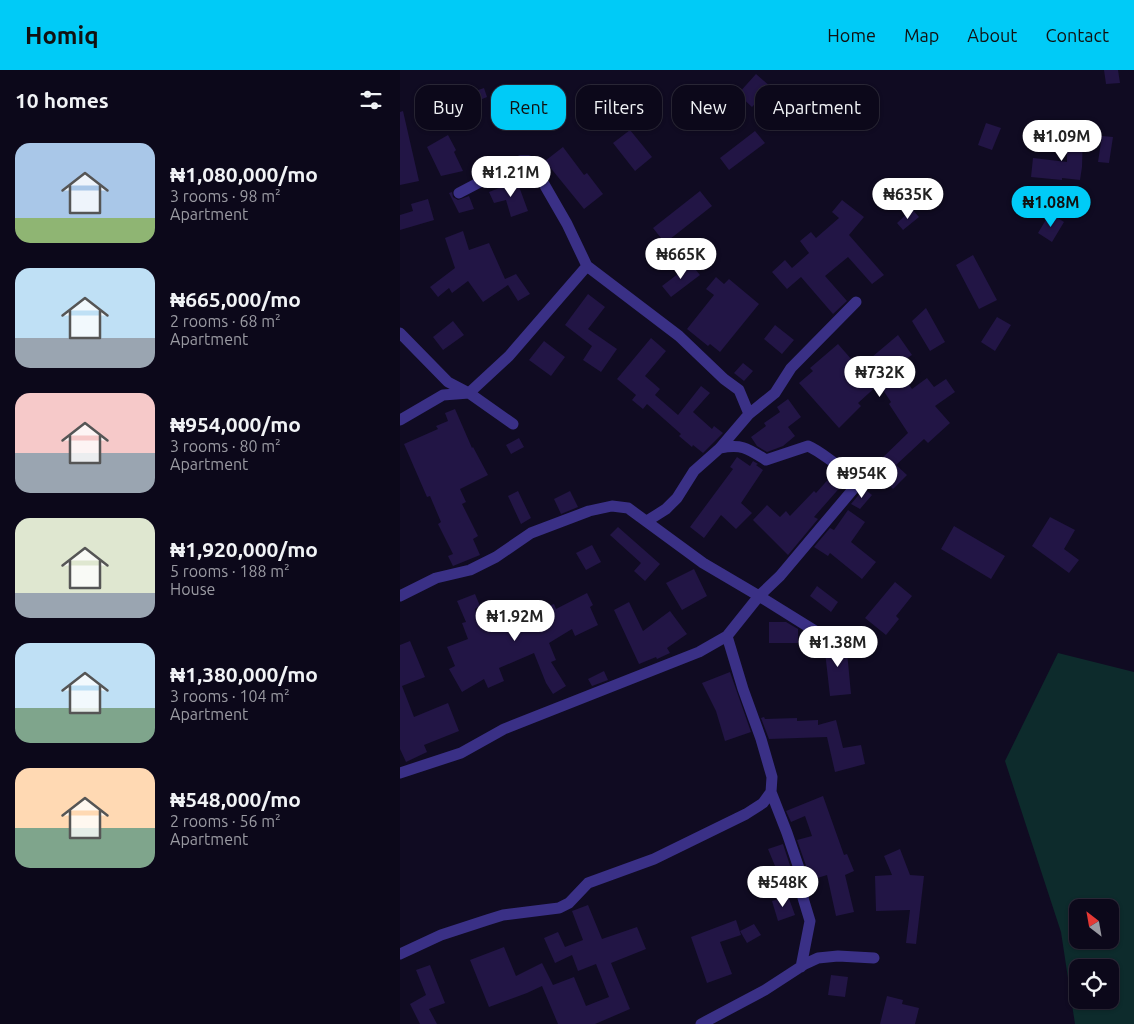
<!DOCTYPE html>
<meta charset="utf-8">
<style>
:root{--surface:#0c081a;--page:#151123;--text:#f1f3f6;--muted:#9a9aa2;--line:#2c2939;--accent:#00cbf7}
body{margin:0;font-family:Ubuntu,sans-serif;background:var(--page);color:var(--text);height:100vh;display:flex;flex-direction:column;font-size:19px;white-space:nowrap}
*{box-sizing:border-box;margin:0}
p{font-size:16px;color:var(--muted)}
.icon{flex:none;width:28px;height:28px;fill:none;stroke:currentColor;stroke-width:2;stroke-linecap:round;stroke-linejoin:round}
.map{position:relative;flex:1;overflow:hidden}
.details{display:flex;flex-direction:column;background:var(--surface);width:400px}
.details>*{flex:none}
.hud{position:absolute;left:15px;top:15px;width:475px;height:45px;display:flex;gap:10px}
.needle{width:32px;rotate:329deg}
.tools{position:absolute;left:669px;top:829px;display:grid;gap:10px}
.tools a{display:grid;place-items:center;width:50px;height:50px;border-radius:10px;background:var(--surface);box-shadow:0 1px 4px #0004,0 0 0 1px var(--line);font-size:25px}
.price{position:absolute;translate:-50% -42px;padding:0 11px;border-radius:18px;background:#fff;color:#222;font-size:16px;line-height:32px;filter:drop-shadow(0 1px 2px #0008)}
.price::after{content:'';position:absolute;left:50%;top:30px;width:15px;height:11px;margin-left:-8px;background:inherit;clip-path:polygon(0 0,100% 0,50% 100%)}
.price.active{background:var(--accent);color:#111}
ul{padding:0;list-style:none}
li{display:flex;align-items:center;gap:15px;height:125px;padding:0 15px}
li span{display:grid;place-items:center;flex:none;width:140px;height:100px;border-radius:15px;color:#555}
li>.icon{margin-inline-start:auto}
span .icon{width:60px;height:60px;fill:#fffc;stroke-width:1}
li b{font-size:21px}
h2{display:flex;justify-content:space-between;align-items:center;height:60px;padding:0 15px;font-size:21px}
.tag{padding:0 18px;border-radius:15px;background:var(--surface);box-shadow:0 1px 4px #0004,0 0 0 1px var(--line);font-size:18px;line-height:45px}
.tag.active{background:var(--accent);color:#111}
header{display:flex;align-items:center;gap:30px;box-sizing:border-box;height:70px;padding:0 25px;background:var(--accent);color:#111}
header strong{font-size:24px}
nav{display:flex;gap:28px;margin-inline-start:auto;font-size:18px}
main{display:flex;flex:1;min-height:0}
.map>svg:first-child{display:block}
.green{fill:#0d2b2c;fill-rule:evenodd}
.building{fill:#221545}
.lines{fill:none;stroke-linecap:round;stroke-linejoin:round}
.minor{stroke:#3a3086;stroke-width:11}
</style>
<header>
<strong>Homiq</strong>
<nav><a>Home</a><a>Map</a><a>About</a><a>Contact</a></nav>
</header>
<main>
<section class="details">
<h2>10 homes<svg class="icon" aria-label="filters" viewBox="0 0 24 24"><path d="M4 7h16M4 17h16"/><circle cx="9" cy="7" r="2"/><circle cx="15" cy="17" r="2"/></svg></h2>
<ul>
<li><span style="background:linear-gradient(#a9c7e8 75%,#8fb573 0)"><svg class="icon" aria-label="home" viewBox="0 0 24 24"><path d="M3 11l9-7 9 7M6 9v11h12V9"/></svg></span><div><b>₦1,080,000/mo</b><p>3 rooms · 98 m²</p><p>Apartment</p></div></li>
<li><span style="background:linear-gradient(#bfe0f5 70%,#9aa5b1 0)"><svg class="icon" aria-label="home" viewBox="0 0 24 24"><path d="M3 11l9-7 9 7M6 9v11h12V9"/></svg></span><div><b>₦665,000/mo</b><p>2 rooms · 68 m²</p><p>Apartment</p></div></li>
<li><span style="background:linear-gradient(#f6c9c9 60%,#9aa5b1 0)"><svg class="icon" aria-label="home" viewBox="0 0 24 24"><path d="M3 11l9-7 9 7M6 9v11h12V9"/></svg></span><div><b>₦954,000/mo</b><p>3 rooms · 80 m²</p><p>Apartment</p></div></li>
<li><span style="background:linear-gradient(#dfe7d0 75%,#9aa5b1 0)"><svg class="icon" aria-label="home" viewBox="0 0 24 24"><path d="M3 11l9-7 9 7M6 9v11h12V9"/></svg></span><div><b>₦1,920,000/mo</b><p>5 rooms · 188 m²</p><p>House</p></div></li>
<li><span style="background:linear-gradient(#bfe0f5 65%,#7fa58c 0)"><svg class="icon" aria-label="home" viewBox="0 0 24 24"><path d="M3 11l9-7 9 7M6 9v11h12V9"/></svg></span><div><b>₦1,380,000/mo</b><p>3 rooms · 104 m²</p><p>Apartment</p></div></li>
<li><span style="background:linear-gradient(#ffd9b3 60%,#7fa58c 0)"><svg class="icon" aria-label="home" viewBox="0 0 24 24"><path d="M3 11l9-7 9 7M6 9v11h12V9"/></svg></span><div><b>₦548,000/mo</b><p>2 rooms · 56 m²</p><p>Apartment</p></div></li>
</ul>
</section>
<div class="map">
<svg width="734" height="954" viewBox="0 0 734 954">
<rect width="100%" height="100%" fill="#100b22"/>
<path class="green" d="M658 583 734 602V954H675L661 862 605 691ZM678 838H710V870H678ZM678 898H710V930H678Z"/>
<path class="building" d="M704 0H718L720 13 706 14Z
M356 4 371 17 352 37 338 24Z
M84 18 87 27 39 47 34 34 63 22 64 25Z
M228 25 246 47 231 58 214 36Z
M3 41 19 111 0 115V42Z
M586 53 601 58 592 80 578 75Z
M230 60 252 87 235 101 213 73Z
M355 61 365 73 329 100 320 88Z
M667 62H683L682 97 680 110 662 108V110L631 107 633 88 667 92Z
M48 65 56 80 54 82 63 101 41 106 27 77Z
M702 66 713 67 709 93 698 92Z
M163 77 184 105 187 103 203 124 184 139 145 91Z
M117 111 128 141 111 147 106 130 94 133 89 122Z
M300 121 312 136 265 173 253 158Z
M52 122 53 127 58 130 69 126 74 139 59 143 49 123Z
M28 129 34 150 0 160V145L13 141 11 134Z
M442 130 464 147 449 165 484 205 472 214 448 187 425 206 447 231 433 244 401 207 387 219 372 202 385 190 392 198 409 183 400 171 411 162 416 168 439 148 432 142Z
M512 139 519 147 503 160 497 153Z
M650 143 664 152 652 172 638 163Z
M63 161 69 180 89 173 105 209 116 204 130 224 118 231 108 215 83 232 68 211 52 223 49 218 38 227 30 217 55 198 45 168Z
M573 185 597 230 579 239 556 195Z
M291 194 300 205 271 227 262 216Z
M316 207 324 214 329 209 359 234 320 282 310 274 308 276 287 259 314 225 306 219Z
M188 224 205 237 188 259 217 279 201 302 183 290 192 276 165 255Z
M526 238 545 272 530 281 512 251Z
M597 247 611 255 595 281 581 272Z
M53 251 64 265 43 280 33 267Z
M375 255 394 270 382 284 364 269Z
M498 265 512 285 496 295 512 319 527 308 534 317 546 309 555 322 535 336 550 353 528 373 524 369 496 395 507 405 493 419 473 398 477 393 508 363 489 334 491 332 479 314 458 333 461 336 439 358 399 313 413 301 410 298 438 274 459 298Z
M251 268 266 281 245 306 260 319 255 325 278 345 301 316 310 323 293 342 312 359 314 356 323 363 303 383 293 375 292 377 279 366 281 364 247 334 243 339 232 330 236 325 217 309Z
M144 271 165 287 151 306 129 290Z
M343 293 353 301 344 311 334 303Z
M388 329 401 347 388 357 395 366 383 376 367 382 357 376 351 367 366 356 364 353 380 342 377 337Z
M55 339 72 378 73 377 88 405 60 419 66 432 62 434 78 466 73 469 80 485 53 496 48 486 53 484 38 454 41 452 30 426 27 427 4 374 38 359 36 356 48 351 45 343Z
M119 368 124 377 111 384 106 375Z
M337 387 350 396 353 391 358 394 356 395 363 400 341 433 352 443 336 459 321 445 304 468 290 457 333 399 330 397Z
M432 405 443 414 414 447 418 449 388 485 353 450 367 435 380 447 386 441 390 446 414 421 416 423Z
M462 417 472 425 460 439 451 434 461 422Z
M118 421 131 448 121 454 108 426Z
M170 421 178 437 161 444 154 429Z
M448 440 465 452 451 472 476 492 462 509 430 483 428 486 414 477 430 458 434 460Z
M650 447 675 460 664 479 679 490 669 503 632 476Z
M554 456 605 486 591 509 541 479Z
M218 457 260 494 245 511 234 501 241 493 210 465Z
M192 475 201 492 186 500 176 483Z
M294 499 307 526 282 540 266 513Z
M495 512 512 526 496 546 499 549 486 565 465 548Z
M417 516 438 532 431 542 410 526Z
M187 523 193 535 190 537 198 555 175 566 172 559 149 573 156 590 151 592 166 616 153 624 146 613 134 583 99 598 104 611 88 618 84 609 62 622 49 599 55 596 47 577 68 569 62 553 66 552 57 531 75 524 80 536 75 539 82 559 154 534 156 539Z
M229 532 243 561 270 541 287 564 267 578 270 583 257 589 256 587 239 594 214 540Z
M369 552H386L398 559V573H369Z
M10 571 25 607 2 616 14 647 48 633 59 661 24 675 27 682 6 692 0 679V575Z
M446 571 451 624 430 626 424 573Z
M204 601 208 610 192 616 188 609Z
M330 602 351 662 325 671 316 641 302 613Z
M364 647 365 649 397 648V651L418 650V655L436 650 443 678 461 675 465 694 435 702 427 667 369 669 361 648Z
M423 726 444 785 447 784 454 801 445 805 454 842 436 846 427 805 411 810 397 770 412 766 405 746 391 752 386 741Z
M383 774 397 817V821L387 825 368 779Z
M500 779 510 805 524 806 516 874 506 873 510 840 476 841 475 806 492 805 484 786Z
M388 826 395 845 378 851 372 831Z
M188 835 202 869 237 857 246 879 211 893 230 939 195 954H158L142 916 127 923 89 937 70 890 104 877 116 906 142 893 153 915 174 907 186 936 209 927 196 894 178 901 172 885 155 893 144 868 158 862 165 877 183 870 172 841Z
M336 850 341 865 320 872 332 904 307 913 291 867Z
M354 854 361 865 347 873 340 861Z
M30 895 45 933 29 939 37 954H20L10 934 26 925 16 900Z
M431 905 448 907 445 927 428 925Z
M487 926 503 930 502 934 519 938 515 954H480Z"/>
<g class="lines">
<path class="minor" d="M59 123 120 91H129L133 95 167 154 187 196 279 266 324 309 339 320 349 344
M0 263 48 312 69 323 113 354
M0 350 43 325 69 323 109 286 187 196
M247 451 266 439 277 428 294 401 320 378 349 344 375 323 391 298 456 232
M0 526 36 508 70 500 96 487 131 463 189 441 212 436 228 438 303 493 359 526 420 564
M0 703 61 683 104 659 299 582 327 566 359 526 380 506 455 417C454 414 454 411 453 409 447 401 416 379 408 376L366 390C347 378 342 374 320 378
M371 722 387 763 405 816 403 828 410 851 401 897
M0 884 41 865 87 850 103 845 159 838 169 833 188 813 254 789 346 744 363 733 371 722 372 707 361 669 343 619 327 566
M301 954 365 920 405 894 418 888 438 886 474 888"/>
</g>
</svg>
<div class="tools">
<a><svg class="needle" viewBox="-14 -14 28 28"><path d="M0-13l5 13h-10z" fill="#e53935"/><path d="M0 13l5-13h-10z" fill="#9a9aa2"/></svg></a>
<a><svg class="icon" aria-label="locate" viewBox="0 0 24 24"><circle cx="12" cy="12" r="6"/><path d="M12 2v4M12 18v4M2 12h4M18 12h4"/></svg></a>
</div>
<b class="price" style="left:662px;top:92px">₦1.09M</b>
<b class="price" style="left:111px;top:128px">₦1.21M</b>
<b class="price" style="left:508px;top:150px">₦635K</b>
<b class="price active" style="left:651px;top:158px">₦1.08M</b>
<b class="price" style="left:281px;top:210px">₦665K</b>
<b class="price" style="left:480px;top:328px">₦732K</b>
<b class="price" style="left:462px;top:429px">₦954K</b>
<b class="price" style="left:115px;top:572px">₦1.92M</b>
<b class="price" style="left:438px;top:598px">₦1.38M</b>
<b class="price" style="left:383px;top:838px">₦548K</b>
<div class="hud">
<a class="tag">Buy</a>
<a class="tag active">Rent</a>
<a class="tag">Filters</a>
<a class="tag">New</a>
<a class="tag">Apartment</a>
</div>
</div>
</main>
